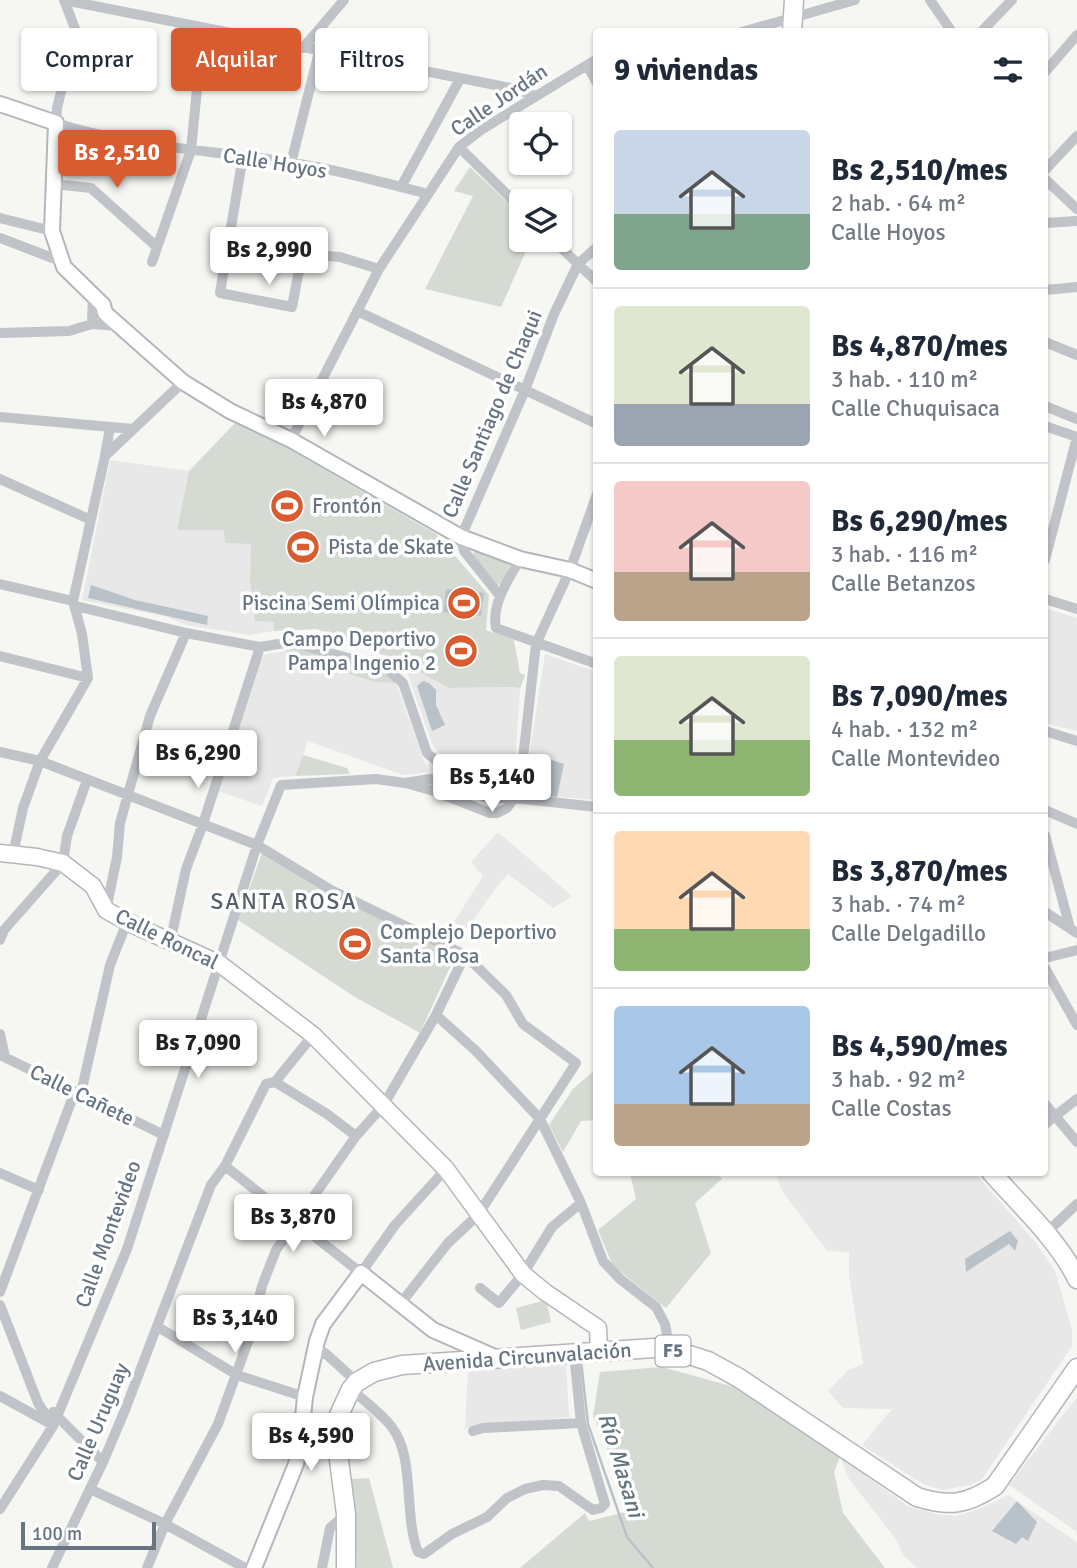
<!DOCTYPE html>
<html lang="es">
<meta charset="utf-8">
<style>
:root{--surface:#fff;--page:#f6f6f7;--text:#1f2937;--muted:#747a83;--line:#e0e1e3;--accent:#d95c30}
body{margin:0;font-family:Signika,sans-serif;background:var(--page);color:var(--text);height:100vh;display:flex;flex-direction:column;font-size:26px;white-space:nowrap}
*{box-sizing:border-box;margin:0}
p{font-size:23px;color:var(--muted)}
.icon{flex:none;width:38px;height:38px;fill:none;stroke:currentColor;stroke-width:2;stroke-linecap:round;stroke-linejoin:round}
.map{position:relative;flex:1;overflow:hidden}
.panel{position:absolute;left:593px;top:28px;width:455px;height:1148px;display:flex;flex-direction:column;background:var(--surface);border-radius:7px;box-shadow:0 2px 5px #0004}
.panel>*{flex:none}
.guide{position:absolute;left:21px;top:28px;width:467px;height:63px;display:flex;gap:14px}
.tools{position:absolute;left:509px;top:112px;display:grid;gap:14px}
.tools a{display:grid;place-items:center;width:63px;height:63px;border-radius:7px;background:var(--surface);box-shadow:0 2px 5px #0004;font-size:35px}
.scale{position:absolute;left:21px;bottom:18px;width:135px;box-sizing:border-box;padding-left:7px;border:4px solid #677583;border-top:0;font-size:19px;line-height:24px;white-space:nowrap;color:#677583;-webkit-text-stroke:5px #fff;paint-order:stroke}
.price{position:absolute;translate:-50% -60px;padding:0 16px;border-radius:7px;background:#fff;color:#222;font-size:23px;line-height:46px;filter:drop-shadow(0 2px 4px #0008)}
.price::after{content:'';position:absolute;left:50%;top:42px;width:21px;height:16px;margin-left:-10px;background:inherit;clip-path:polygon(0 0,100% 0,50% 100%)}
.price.current{background:var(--accent);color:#fff}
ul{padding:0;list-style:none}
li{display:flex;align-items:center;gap:21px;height:175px;padding:0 21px}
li+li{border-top:2px solid var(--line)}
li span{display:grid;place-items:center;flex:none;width:196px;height:140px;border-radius:7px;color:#555}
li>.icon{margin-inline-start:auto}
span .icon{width:84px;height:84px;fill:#fffc;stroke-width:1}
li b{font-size:30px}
h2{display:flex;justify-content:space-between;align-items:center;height:84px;padding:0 21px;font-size:30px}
.pill{padding:0 24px;border-radius:7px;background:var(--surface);box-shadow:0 2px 5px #0004;font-size:24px;line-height:63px}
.pill.current{background:var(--accent);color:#fff}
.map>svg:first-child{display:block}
.built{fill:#e7e8e7}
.green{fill:#d5dbd3}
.water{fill:#b9c2c8}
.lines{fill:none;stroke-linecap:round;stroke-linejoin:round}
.stream{stroke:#b9c2c8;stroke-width:2.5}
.secondary-casing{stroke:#b2b7bc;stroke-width:18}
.primary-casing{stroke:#b3b7bb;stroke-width:19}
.trunk-casing{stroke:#b3b6ba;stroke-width:21}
.minor{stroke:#c0c3c7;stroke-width:10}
.secondary{stroke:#fff;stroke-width:14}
.primary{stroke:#fff;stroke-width:16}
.trunk{stroke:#fff;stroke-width:18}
.labels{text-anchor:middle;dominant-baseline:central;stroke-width:7;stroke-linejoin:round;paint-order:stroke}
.shield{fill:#fff;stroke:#959ea8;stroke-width:2}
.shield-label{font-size:19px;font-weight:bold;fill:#677583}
.street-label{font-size:21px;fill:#677583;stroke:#fff}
.poi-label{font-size:21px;fill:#677583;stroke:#fff;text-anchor:start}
.neighbourhood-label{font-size:23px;letter-spacing:2px;fill:#545f68;stroke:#fff}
.water-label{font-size:23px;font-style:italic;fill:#63777f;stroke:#fff}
</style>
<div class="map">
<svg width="1077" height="1568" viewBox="0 0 1077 1568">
<rect width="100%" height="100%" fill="#f6f6f3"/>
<path class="built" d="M110 460 189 471 177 530H225L252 544 250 580 255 621 274 622V631L250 635 186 625 168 617 82 600Z
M1045 608 1077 618V731L1045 723Z
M287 651 288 656 375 682 396 683 428 772 403 775 308 741 295 776 273 778 262 806 218 791 262 655Z
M545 654 597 672V800L523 794Z
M404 663 448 688 517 687 520 689 514 777 509 787 500 792H490L439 753 432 744Z
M498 832 572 896 553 908 508 874 495 889 466 930 454 922 483 876 471 862Z
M775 1173H975L1036 1243 1055 1271 1072 1329V1346L982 1479 971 1485 942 1490 923 1484 862 1445 892 1409 843 1408 828 1391 848 1370 863 1364 849 1276V1252L827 1251 782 1191Z
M566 1361 569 1417 465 1428 468 1370Z
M1077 1397V1532L1009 1485Z
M840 1457 909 1507 936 1514 956 1516 982 1508 1008 1495 1077 1542V1568H917L904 1556 895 1538 849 1479Z"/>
<path class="green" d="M470 167 521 215 522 240H531L501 307 425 289 473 196 454 191Z
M236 422 292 451 436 534 489 595 486 630 514 640 520 673 525 675 520 689 517 687 448 688 404 663 317 629 274 631V622L255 621 250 580 251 544 225 543 224 530H177L189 471Z
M479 549 511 562 502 584 497 585 475 559 473 553Z
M286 647 297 648 383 672 396 683 375 682 287 655Z
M303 755 347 768 350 774 295 776Z
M262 853 340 902 346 903 456 954 420 1033 355 997 238 920Z
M597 1068V1120L581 1121 563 1152 549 1125 573 1089Z
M630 1173H717L722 1179 695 1203 711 1253 666 1308 613 1266 598 1230 636 1199Z
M546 1300 551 1322 521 1330 516 1308Z
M662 1367 738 1388 840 1457 834 1472 843 1513 885 1568H520L585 1513 589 1521 634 1510 593 1416 600 1372Z
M369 1478 393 1568H357L352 1479Z"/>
<path class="water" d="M91 585 135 600 208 616 207 625 88 598Z
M446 589 484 593 481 616 443 612Z
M423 681 429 683 436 690V705L445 725 432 731 417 686Z
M537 755 564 764 557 797 531 795Z
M1010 1231 1018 1241 1015 1251 1009 1244 966 1272 965 1259Z
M1017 1501 1037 1522 1028 1541 1022 1537 1016 1544 992 1531Z"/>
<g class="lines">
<path class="stream" d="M581 1361 588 1424 627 1537 653 1568"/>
<g class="secondary-casing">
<path id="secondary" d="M0 104 56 123 52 231 64 267 103 305 105 313 183 382 230 411 291 440 461 537 520 559 570 570 597 581
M254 1568 296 1464 301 1438 305 1397 317 1341 323 1324 361 1273 433 1330 497 1358"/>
</g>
<g class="primary-casing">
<path id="primary" d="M0 853 37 857 63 863 93 886 106 910 127 922 220 964 313 1035 446 1169 523 1274 545 1292 598 1328 599 1351"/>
</g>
<g class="trunk-casing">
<path id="trunk" d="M792 32 794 0
M991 1172C1019 1204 1059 1241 1077 1279
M346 1568V1514L336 1437 339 1415 351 1389 357 1382 374 1372 402 1365 654 1348 680 1352 708 1361 739 1378 917 1497C949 1507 966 1505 995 1486L1077 1368"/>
</g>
<path class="minor" d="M64 0 76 31 57 108 56 123C130 147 211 150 287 162 334 169 382 182 428 194
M64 0 511 88 536 96
M930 0 952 32
M742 32 855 0
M981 32 1012 0
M303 48 344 0
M587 65 597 83
M1045 72 1077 35
M459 147 522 209
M243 156 220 293 292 307 302 254 340 257 379 269
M291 163 319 52
M1045 170 1077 136
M1045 179 1077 209
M54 184 91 188 157 247
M401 187 460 79
M0 218 52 231
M1045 223 1077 221
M0 238 63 262
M553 240 597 282
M152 262 191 150 198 79
M1045 290 1077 287
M357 311 597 424
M92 324 93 294
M0 333 69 331 92 324 120 326
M1045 342 1077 355
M1045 406 1077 419
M0 417 133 429
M1045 426 1077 437
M291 440 379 269 459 147 481 130 597 59
M105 456 110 427
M0 479 91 520
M520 559C509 579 491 604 496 628L597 664
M1045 560 1077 437
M0 584 73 601
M500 596 464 551 461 537 525 390 554 314 578 264 597 247
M1045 599 1077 609
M76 606 186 633 260 647 291 642 387 669 403 683 427 753 472 790
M0 656 88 678
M1045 731 1077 741
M0 752 40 761 257 845 331 890 465 955 506 995 523 1024 576 1063 478 1215 448 1243 401 1303
M409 784 434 791 490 813H497L507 808 514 798 521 776 536 644 570 570 597 494
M1045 810 1077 824
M1045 835 1070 928
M13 854 23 808 40 761 88 678 82 634 73 601 105 456 183 382
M106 910 117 857 120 823 150 716 186 633
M1045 912 1077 933
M0 940 4 930 63 863 67 836 87 780
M170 943 186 869 203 824 260 647
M1045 958 1077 950
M1045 968 1077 1025
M436 1015 476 1051 540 1119 581 1203 603 1261 620 1279 656 1307 665 1324 670 1351
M0 1034 5 1057
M0 1055 164 1135
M275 1082 327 1114 356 1136
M1045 1104 1077 1142
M1045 1124 1077 1099
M225 1166 361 1273 395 1225 446 1169
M0 1173 39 1190
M1045 1234 1077 1204
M480 1288 499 1303 523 1274 552 1227 581 1203
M0 1292 71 1102 81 1093 110 965 127 922
M0 1305 38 1403 53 1426
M158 1327 237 1375 305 1397
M314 1362 316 1355 325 1353 357 1382
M351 1389C364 1401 380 1412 391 1426 416 1457 403 1514 418 1552L424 1554 452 1534 487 1517 507 1498 525 1489 543 1485 559 1486 593 1510 601 1508 605 1504 581 1423 574 1353
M0 1396 51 1424
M53 1412 103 1462
M473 1431 483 1428 581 1423
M90 1489 165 1524 245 1568
M0 1509 53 1426 127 1249 257 845 281 785 376 779 405 783 430 779 490 798H514L597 807
M52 1568 103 1462 125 1410 211 1185 225 1166 266 1084 275 1082 313 1035
M147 1568 165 1524 218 1424 250 1336 262 1286 276 1250 356 1136 383 1106 436 1015 465 955
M322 1568 330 1528 346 1514"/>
<use href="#secondary" class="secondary"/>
<use href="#primary" class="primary"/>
<use href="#trunk" class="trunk"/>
</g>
<defs>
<g id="stadium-disc" transform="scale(1.75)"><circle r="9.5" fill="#d95c30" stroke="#fff"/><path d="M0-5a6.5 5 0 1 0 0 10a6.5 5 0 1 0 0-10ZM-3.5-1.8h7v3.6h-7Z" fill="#fff"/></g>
</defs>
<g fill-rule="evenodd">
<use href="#stadium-disc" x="287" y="506"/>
<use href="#stadium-disc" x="303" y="547"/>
<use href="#stadium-disc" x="464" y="603"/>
<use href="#stadium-disc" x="461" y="651"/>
<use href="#stadium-disc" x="355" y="944"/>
</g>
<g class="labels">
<rect class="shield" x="655.5" y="1335.5" width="35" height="31" rx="5"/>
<g class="shield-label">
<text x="673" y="1351">F5</text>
</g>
<g class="street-label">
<text transform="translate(499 100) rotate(-34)">Calle Jordán</text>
<text transform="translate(275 163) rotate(9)">Calle Hoyos</text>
<text transform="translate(492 414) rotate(-67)">Calle Santiago de Chaqui</text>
<text transform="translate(167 939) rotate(26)">Calle Roncal</text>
<text transform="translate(82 1095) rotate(26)">Calle Cañete</text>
<text transform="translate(108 1234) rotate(-70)">Calle Montevideo</text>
<text transform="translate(527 1357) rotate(-4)">Avenida Circunvalación</text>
<text transform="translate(98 1422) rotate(-67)">Calle Uruguay</text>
</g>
<g class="poi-label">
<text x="312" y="506">Frontón</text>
<text x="328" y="547">Pista de Skate</text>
<text x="440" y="603" text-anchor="end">Piscina Semi Olímpica</text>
<text x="436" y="639" text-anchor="end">Campo Deportivo<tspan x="436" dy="24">Pampa Ingenio 2</tspan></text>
<text x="380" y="932">Complejo Deportivo<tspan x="380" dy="24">Santa Rosa</tspan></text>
</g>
<g class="neighbourhood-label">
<text x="284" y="901">SANTA ROSA</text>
</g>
<g class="water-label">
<text transform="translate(621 1465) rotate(73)">Río Masani</text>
</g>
</g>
</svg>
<div class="tools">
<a><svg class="icon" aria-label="locate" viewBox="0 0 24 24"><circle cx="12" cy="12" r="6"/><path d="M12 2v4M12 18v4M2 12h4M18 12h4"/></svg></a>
<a><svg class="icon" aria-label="layers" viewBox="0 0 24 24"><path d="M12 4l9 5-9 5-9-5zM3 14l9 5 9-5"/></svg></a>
</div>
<div class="scale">100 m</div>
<b class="price current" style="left:117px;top:190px">Bs 2,510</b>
<b class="price" style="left:269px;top:287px">Bs 2,990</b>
<b class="price" style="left:324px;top:439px">Bs 4,870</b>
<b class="price" style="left:198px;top:790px">Bs 6,290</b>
<b class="price" style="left:492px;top:814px">Bs 5,140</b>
<b class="price" style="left:198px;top:1080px">Bs 7,090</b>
<b class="price" style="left:293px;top:1254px">Bs 3,870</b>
<b class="price" style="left:235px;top:1355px">Bs 3,140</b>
<b class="price" style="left:311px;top:1473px">Bs 4,590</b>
<div class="guide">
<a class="pill">Comprar</a>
<a class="pill current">Alquilar</a>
<a class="pill">Filtros</a>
</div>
<section class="panel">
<h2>9 viviendas<svg class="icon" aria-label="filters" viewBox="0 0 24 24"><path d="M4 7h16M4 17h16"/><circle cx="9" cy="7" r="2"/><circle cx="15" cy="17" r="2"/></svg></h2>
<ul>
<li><span style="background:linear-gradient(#c9d6e8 60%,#7fa58c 0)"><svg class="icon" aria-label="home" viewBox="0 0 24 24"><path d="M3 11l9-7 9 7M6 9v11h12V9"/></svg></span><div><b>Bs 2,510/mes</b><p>2 hab. · 64 m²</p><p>Calle Hoyos</p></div></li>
<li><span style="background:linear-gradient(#dfe7d0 70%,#9aa5b1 0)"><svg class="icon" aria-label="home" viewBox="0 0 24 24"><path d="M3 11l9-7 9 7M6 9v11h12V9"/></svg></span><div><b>Bs 4,870/mes</b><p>3 hab. · 110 m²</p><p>Calle Chuquisaca</p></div></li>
<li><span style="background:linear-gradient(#f6c9c9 65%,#b9a48a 0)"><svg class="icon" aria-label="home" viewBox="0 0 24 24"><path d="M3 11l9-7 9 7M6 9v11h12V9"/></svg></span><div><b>Bs 6,290/mes</b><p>3 hab. · 116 m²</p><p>Calle Betanzos</p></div></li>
<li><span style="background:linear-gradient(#dfe7d0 60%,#8fb573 0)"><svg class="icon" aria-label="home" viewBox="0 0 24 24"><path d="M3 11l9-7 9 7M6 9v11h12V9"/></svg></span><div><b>Bs 7,090/mes</b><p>4 hab. · 132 m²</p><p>Calle Montevideo</p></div></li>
<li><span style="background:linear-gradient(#ffd9b3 70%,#8fb573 0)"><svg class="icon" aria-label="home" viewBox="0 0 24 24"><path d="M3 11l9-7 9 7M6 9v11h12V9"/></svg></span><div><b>Bs 3,870/mes</b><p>3 hab. · 74 m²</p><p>Calle Delgadillo</p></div></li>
<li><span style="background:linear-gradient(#a9c7e8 70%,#b9a48a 0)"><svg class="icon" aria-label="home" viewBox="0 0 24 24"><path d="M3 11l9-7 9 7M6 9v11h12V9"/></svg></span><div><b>Bs 4,590/mes</b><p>3 hab. · 92 m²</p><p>Calle Costas</p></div></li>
</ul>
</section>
</div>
